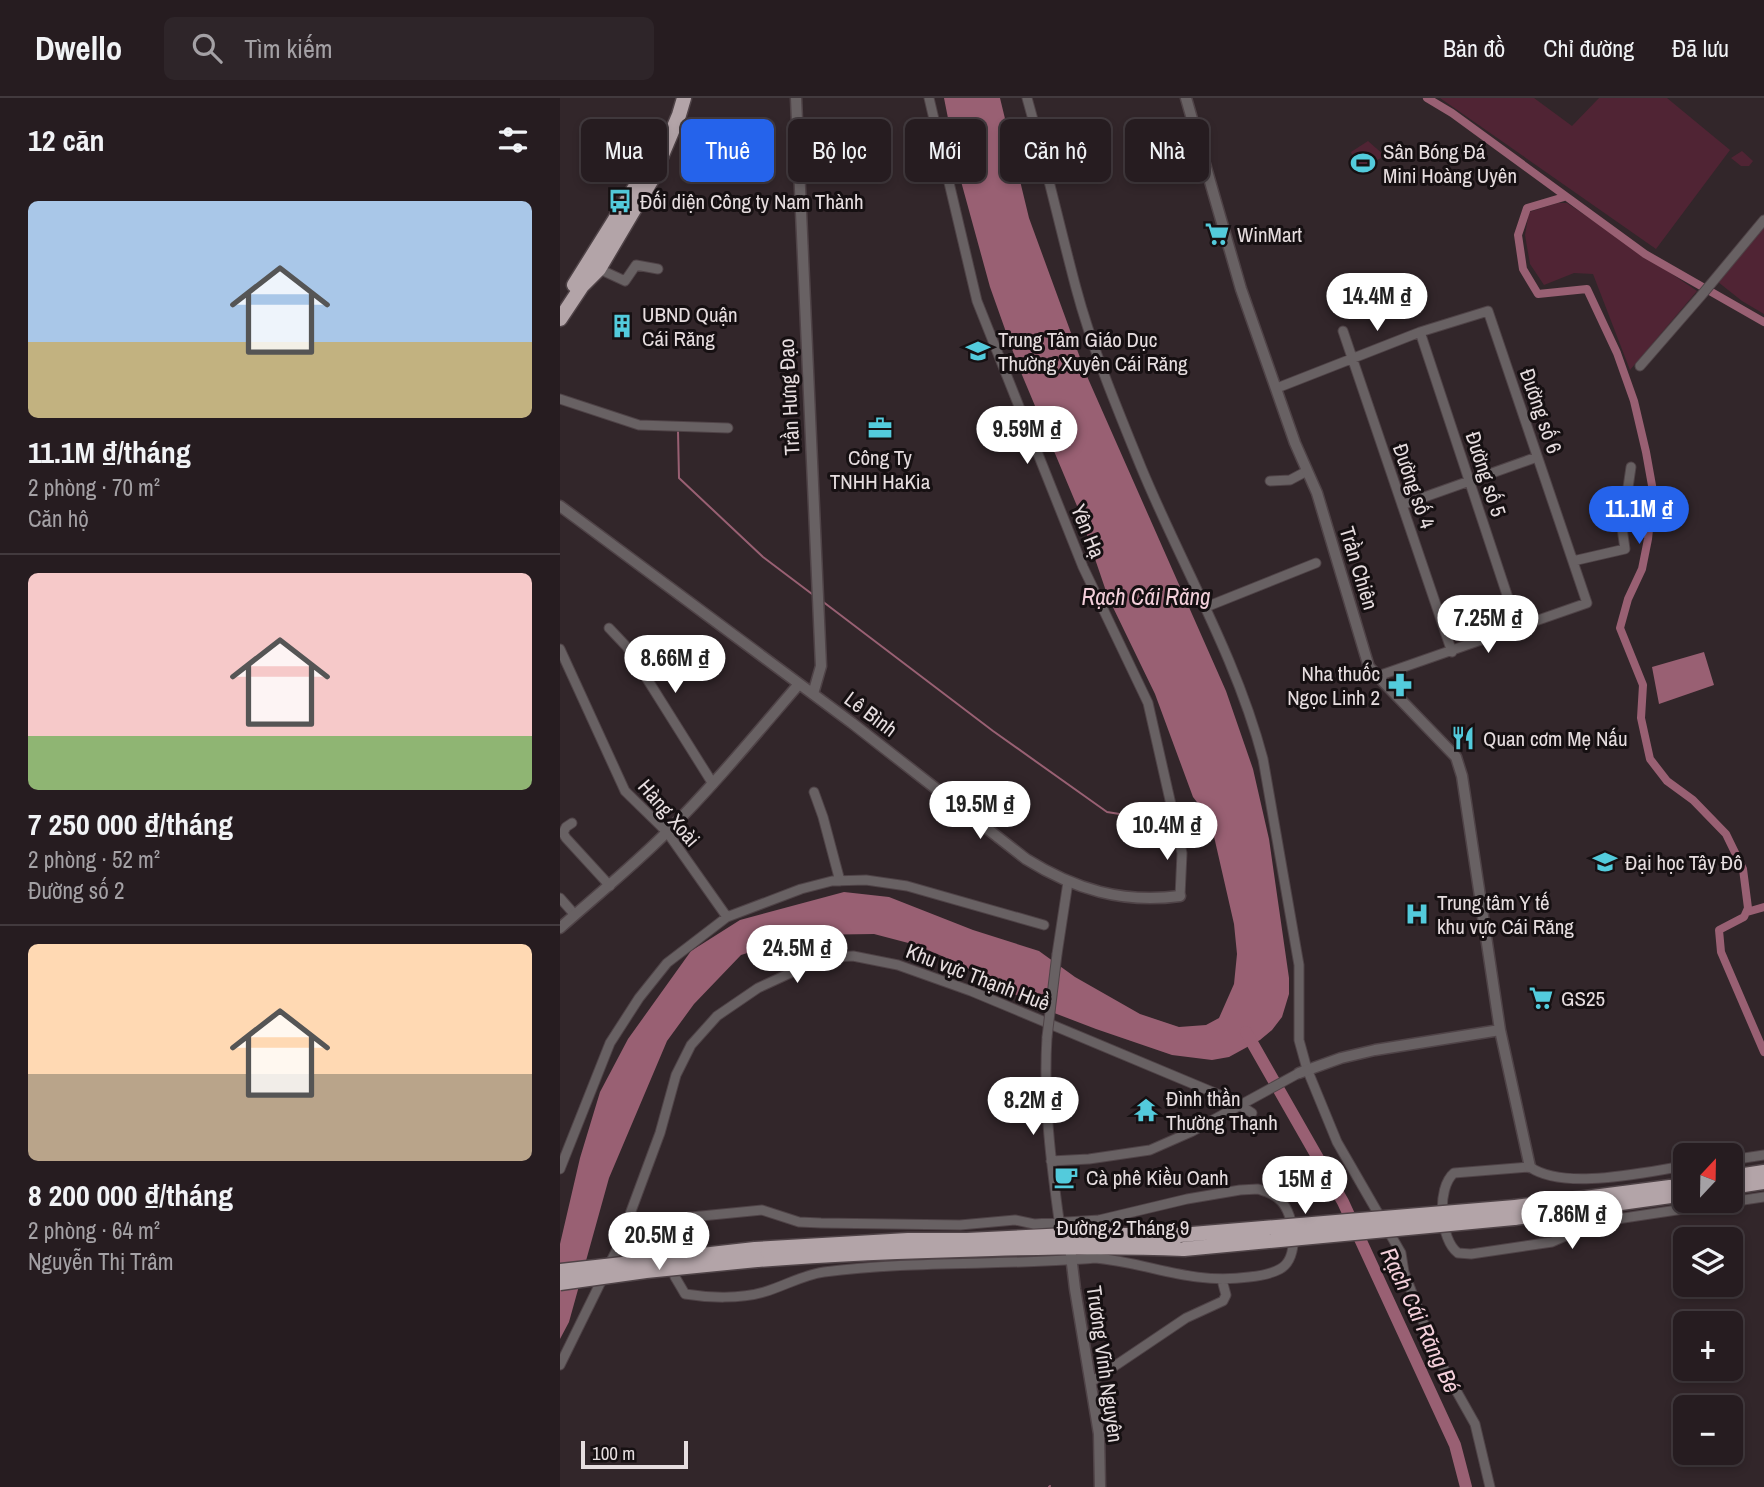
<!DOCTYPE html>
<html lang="vi">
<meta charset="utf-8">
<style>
:root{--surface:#261c20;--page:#2e2529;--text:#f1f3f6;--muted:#a4a1a5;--line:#423a3e;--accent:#2563eb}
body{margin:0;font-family:"Archivo Narrow",sans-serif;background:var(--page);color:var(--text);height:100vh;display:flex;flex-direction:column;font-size:26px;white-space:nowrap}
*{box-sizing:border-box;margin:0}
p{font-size:23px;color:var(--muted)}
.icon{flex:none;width:38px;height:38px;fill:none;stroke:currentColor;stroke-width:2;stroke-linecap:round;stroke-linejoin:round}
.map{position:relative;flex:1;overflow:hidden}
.sheet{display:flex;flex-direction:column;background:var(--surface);width:560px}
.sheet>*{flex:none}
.top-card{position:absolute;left:21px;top:21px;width:665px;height:63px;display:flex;gap:14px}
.needle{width:46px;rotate:22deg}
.buttons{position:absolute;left:1113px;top:1045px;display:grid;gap:14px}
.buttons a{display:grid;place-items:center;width:70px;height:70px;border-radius:10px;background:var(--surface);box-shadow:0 4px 10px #0003,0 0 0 2px var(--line);font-size:35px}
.scale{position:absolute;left:21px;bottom:18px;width:107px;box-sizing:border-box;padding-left:7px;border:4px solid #e6dddf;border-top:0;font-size:19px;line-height:24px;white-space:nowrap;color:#e6dddf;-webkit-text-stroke:5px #161012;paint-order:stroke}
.price{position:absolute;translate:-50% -60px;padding:0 16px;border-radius:24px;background:#fff;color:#222;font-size:23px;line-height:46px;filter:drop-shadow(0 2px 4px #0008)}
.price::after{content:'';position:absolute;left:50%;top:42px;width:21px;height:16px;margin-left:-10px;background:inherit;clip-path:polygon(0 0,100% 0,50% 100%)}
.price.current{background:var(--accent);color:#fff}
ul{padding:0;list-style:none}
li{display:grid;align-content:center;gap:14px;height:371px;padding:0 28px}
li+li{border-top:2px solid var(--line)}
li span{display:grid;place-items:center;height:217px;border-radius:10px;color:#555}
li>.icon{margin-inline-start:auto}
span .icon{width:126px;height:126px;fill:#fffc;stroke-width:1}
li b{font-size:30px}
h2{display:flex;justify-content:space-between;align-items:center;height:84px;padding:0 28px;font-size:30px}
.chip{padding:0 24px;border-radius:10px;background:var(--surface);box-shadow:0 4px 10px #0003,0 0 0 2px var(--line);font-size:24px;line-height:63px}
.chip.current{background:var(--accent);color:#fff}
header{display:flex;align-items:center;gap:42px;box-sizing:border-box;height:98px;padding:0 35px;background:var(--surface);border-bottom:2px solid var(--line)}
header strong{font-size:33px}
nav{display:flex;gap:38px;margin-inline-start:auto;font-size:24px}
.search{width:490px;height:63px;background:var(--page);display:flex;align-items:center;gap:18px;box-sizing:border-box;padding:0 24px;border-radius:10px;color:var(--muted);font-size:26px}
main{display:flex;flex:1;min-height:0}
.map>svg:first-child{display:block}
.green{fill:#502434}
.water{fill:#996073}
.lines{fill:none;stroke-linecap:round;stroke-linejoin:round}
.stream{stroke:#996073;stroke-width:2}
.canal{stroke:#996073;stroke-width:8}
.river{stroke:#996073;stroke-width:12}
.minor-casing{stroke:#4f4347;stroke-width:11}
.tertiary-casing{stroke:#4f4347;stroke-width:13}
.trunk-casing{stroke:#4f4347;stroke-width:17}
.minor{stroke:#686163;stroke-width:9}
.tertiary{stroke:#686163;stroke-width:10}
.trunk{stroke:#b3a4a8;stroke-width:14}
.minor-bridge-casing{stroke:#4f4347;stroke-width:11;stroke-linecap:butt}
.trunk-bridge-casing{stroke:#4f4347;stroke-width:17;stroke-linecap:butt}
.minor-bridge{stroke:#686163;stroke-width:9}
.trunk-bridge{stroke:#b3a4a8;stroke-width:14}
.labels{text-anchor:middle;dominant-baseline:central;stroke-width:6;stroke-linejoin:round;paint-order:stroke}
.poi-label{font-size:21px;fill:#e6dddf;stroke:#161012;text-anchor:start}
.street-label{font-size:21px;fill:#e6dddf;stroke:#161012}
.water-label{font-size:23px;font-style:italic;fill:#f4d0db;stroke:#161012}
</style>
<header>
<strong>Dwello</strong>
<div class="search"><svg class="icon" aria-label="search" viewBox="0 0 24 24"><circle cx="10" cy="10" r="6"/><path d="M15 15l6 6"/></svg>Tìm kiếm</div>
<nav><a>Bản đồ</a><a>Chỉ đường</a><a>Đã lưu</a></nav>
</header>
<main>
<section class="sheet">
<h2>12 căn<svg class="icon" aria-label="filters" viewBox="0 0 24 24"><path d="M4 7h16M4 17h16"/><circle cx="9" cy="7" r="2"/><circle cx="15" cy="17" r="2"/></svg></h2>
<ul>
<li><span style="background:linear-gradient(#a9c7e8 65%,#c2b280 0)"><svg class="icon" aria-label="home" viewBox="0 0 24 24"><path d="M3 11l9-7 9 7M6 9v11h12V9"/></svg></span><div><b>11.1M ₫/tháng</b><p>2 phòng · 70 m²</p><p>Căn hộ</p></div></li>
<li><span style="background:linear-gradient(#f6c9c9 75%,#8fb573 0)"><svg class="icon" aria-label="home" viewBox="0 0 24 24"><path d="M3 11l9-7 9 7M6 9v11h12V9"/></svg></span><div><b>7 250 000 ₫/tháng</b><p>2 phòng · 52 m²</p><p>Đường số 2</p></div></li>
<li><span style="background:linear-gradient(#ffd9b3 60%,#b9a48a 0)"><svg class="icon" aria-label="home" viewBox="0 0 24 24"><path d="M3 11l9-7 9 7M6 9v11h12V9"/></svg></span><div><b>8 200 000 ₫/tháng</b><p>2 phòng · 64 m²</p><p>Nguyễn Thị Trâm</p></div></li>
</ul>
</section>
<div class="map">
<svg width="1204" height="1389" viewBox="0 0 1204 1389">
<rect width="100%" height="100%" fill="#32262a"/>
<path class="green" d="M880 0H974L1012 28 1039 0H1107L1170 52 1096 151Z
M808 43 825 58 797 72 791 54Z
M1182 53 1193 63 1189 68H1181L1171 60Z
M998 105H1007L1137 193 1070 272 1033 176 1014 175 984 187 970 166 965 137 969 114Z
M1204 118V216L1182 203 1153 180Z"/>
<path class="water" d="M384 0H440L469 120 526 276 666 593 693 671 709 741 729 880V896L722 919 712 932 700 942 669 959 652 962 612 957 536 931 476 908 396 864 356 847 314 836 245 837 181 857 134 906 107 943 49 1080 9 1224 0 1241V1146L20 1060 40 994 68 941 131 853 180 822 284 794 329 799 413 832 479 853 515 879 580 916 619 929 646 927 659 920 674 886 677 856 674 826 650 721 633 699 595 596 548 499 517 408 457 265 430 189 399 76Z
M1144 554 1154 587 1099 606 1092 569Z"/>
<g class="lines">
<path class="stream" d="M118 333 119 380 203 459 252 496
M262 503 433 633 547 714 610 724
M619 726 645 714
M489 1389 490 1388"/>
<path class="canal" d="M867 0 892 15 1085 156 1204 224
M1004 99 967 110 958 137 963 171 978 196 1027 191 1057 255 1074 303 1086 354 1093 393 1088 441 1082 471 1068 501 1060 530 1083 587 1081 620 1090 661 1107 683 1133 702 1166 736 1183 771 1188 810 1184 819 1159 832 1161 854 1204 954
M1187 814 1204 809"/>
<path class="river" d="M686 934 783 1104 895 1347 906 1389"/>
<g class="minor-casing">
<path id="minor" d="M369 0 417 203 523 469 588 605 622 755 620 798
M467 0C485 63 499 126 516 190 532 250 557 310 581 369 621 466 676 558 703 661L739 867V942L747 971 777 1044 841 1155 844 1174 875 1255 915 1326 930 1389
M39 171 65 183 76 167 98 171
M783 233 892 554
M860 234 958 530
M1080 268 1140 199 1204 122
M717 290 860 234 928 213 1027 505 818 578
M0 301 79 327 168 330
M710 383 730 382 747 373
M842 407 977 359
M1013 463 1065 451 1062 430 1071 369
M646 509 756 465
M49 530 67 549 153 686
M0 551 65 693 107 734 167 819
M254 694 263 719 280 783
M12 725 6 729 3 735 6 740 50 788
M0 800 15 817
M497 856 508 784
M487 939C483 1003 491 1065 500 1129
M1171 1062 1204 1057
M491 1063 529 1061 590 1052 631 1034 739 975
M1125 1068C1084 1074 1004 1093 970 1069L894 1075C876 1090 880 1142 898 1155L911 1156 992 1144 1037 1124 1204 1099
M0 1071 50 945 79 900 107 865 167 819 241 791 272 783 306 782 347 788 484 827
M698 1091C707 1094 714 1096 721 1103 735 1118 740 1160 720 1171 711 1176 699 1178 689 1179 629 1187 591 1165 535 1160 445 1168 354 1162 264 1174 242 1177 225 1188 204 1194 180 1201 149 1200 125 1196L115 1179 110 1141 114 1125 121 1120 202 1112 239 1124 261 1125 400 1127 455 1122 474 1126 539 1122 627 1101 680 1092Z
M0 1267 57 1151 100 1035 116 977 131 947 157 918 198 890 263 860 293 858 338 867 411 893 674 1003 692 1015
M531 1284 626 1220 663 1203 666 1197 662 1182"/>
</g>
<g class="tertiary-casing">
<path id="tertiary" d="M236 0 261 568 253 596
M626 0 681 191 735 345 757 395 809 569 896 659 902 678 940 932 815 952 781 960 739 975
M0 408 292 625 466 761C514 791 563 806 620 798
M0 830C36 798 73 768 107 734 154 687 196 636 239 586
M940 932 970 1069
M510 1149 515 1191 539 1336 540 1389"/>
</g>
<g class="trunk-casing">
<path id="trunk" d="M14 187 82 78 100 38
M0 221 22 188 39 171 91 83 119 17 124 0
M1171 1079 1204 1074
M1171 1089 1204 1084
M955 1109 1110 1089
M954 1120 1125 1096
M195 1151 348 1142H407L507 1137H620
M197 1162C275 1156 353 1153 432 1151 496 1149 560 1148 624 1151"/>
</g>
<use href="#minor" class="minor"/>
<use href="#tertiary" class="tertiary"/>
<use href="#trunk" class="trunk"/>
<g class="minor-bridge-casing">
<path id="minor-bridge" d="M487 939 497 856"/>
</g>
<g class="trunk-bridge-casing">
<path id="trunk-bridge" d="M620 1137 955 1109
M624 1151 954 1120
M0 1173 195 1151
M0 1185 86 1173 197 1162"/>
</g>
<use href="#minor-bridge" class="minor-bridge"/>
<use href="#trunk-bridge" class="trunk-bridge"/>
</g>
<defs>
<g id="stadium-bare" transform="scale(1.89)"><path d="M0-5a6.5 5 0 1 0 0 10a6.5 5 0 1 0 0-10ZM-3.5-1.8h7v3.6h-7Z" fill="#53cbdc" stroke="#161012" stroke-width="2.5" paint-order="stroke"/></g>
<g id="bus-bare" transform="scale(1.89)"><path d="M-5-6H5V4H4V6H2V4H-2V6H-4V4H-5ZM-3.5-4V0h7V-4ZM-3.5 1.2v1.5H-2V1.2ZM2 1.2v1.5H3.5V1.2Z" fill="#53cbdc" stroke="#161012" stroke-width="2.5" paint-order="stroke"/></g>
<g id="supermarket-bare" transform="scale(1.89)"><path d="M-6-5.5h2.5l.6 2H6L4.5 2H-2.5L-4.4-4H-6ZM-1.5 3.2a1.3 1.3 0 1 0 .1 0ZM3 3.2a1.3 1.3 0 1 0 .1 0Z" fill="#53cbdc" stroke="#161012" stroke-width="2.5" paint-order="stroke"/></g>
<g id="building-bare" transform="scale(1.89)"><path d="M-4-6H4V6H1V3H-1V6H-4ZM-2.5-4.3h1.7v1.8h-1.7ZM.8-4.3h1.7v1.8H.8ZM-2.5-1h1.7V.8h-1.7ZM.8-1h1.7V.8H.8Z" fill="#53cbdc" stroke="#161012" stroke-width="2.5" paint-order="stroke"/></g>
<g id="university-bare" transform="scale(1.89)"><path d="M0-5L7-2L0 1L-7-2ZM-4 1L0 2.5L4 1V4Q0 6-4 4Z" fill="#53cbdc" stroke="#161012" stroke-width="2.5" paint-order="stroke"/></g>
<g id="office-bare" transform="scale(1.89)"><path d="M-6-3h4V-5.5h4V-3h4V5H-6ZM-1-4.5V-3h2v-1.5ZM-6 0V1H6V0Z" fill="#53cbdc" stroke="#161012" stroke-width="2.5" paint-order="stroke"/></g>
<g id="pharmacy-bare" transform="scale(1.89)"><path d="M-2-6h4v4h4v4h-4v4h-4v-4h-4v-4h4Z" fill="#53cbdc" stroke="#161012" stroke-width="2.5" paint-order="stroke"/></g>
<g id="restaurant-bare" transform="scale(1.89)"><path d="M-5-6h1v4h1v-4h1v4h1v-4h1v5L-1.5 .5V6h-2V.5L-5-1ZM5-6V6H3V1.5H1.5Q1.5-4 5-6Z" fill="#53cbdc" stroke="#161012" stroke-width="2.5" paint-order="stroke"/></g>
<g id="hospital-bare" transform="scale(1.89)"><path d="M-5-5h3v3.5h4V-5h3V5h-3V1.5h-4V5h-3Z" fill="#53cbdc" stroke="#161012" stroke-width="2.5" paint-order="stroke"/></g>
<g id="temple-bare" transform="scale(1.89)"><path d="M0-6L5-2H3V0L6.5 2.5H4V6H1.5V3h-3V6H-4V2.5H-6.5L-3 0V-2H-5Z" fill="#53cbdc" stroke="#161012" stroke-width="2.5" paint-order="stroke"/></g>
<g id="cafe-bare" transform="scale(1.89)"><path d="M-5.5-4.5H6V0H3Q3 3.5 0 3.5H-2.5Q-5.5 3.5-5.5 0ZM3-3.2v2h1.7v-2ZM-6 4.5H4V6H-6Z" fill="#53cbdc" stroke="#161012" stroke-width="2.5" paint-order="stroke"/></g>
</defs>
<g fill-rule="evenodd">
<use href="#stadium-bare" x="803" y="65"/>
<use href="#bus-bare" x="60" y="103"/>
<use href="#supermarket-bare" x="657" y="136"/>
<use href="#building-bare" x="62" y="228"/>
<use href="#university-bare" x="418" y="253"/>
<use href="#office-bare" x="320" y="330"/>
<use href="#pharmacy-bare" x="840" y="587"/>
<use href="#restaurant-bare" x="903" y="640"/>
<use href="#university-bare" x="1045" y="764"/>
<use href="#hospital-bare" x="857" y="816"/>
<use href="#supermarket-bare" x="981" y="900"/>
<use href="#temple-bare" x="586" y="1012"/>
<use href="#cafe-bare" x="506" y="1079"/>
</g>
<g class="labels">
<g class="poi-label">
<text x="823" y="53">Sân Bóng Đá<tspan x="823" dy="24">Mini Hoàng Uyên</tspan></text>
<text x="80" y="103">Đối diện Công ty Nam Thành</text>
<text x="677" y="136">WinMart</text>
<text x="82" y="216">UBND Quận<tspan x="82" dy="24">Cái Răng</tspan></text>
<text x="438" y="241">Trung Tâm Giáo Dục<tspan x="438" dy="24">Thường Xuyên Cái Răng</tspan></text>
<text x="320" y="359" text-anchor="middle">Công Ty<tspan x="320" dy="24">TNHH HaKia</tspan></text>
<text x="820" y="575" text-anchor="end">Nha thuốc<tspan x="820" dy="24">Ngọc Linh 2</tspan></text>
<text x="923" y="640">Quan cơm Mẹ Nấu</text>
<text x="1065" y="764">Đại học Tây Đô</text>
<text x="877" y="804">Trung tâm Y tế<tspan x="877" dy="24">khu vực Cái Răng</tspan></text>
<text x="1001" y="900">GS25</text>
<text x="606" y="1000">Đình thần<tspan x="606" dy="24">Thường Thạnh</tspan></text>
<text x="526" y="1079">Cà phê Kiều Oanh</text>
</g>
<g class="street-label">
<text transform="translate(229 299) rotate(-93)">Trần Hưng Đạo</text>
<text transform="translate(981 313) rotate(71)">Đường số 6</text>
<text transform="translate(926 376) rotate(72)">Đường số 5</text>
<text transform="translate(854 388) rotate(71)">Đường số 4</text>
<text transform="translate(528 433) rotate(68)">Yên Hạ</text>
<text transform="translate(799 470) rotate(73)">Trần Chiên</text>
<text transform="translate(311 616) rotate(37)">Lê Bình</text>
<text transform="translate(109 715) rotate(49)">Hàng Xoài</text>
<text transform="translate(418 879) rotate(21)">Khu vực Thạnh Huề</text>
<text x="563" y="1129">Đường 2 Tháng 9</text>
<text transform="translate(545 1266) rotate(82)">Trương Vĩnh Nguyên</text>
</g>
<g class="water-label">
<text x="586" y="498">Rạch Cái Răng</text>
<text transform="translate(861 1222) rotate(65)">Rạch Cái Răng Bé</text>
</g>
</g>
</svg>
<div class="buttons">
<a><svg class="needle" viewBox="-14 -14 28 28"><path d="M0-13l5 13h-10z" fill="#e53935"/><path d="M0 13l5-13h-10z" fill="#a4a1a5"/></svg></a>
<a><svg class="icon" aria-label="layers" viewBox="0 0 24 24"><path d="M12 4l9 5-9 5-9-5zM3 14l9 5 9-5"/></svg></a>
<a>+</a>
<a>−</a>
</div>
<div class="scale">100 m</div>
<b class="price" style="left:817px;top:235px">14.4M ₫</b>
<b class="price" style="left:467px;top:368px">9.59M ₫</b>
<b class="price current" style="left:1079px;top:448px">11.1M ₫</b>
<b class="price" style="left:928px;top:557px">7.25M ₫</b>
<b class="price" style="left:115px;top:597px">8.66M ₫</b>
<b class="price" style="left:420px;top:743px">19.5M ₫</b>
<b class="price" style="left:607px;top:764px">10.4M ₫</b>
<b class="price" style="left:237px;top:887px">24.5M ₫</b>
<b class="price" style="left:473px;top:1039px">8.2M ₫</b>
<b class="price" style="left:745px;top:1118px">15M ₫</b>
<b class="price" style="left:1012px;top:1153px">7.86M ₫</b>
<b class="price" style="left:99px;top:1174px">20.5M ₫</b>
<div class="top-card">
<a class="chip">Mua</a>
<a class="chip current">Thuê</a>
<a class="chip">Bộ lọc</a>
<a class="chip">Mới</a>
<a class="chip">Căn hộ</a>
<a class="chip">Nhà</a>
</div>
</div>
</main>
